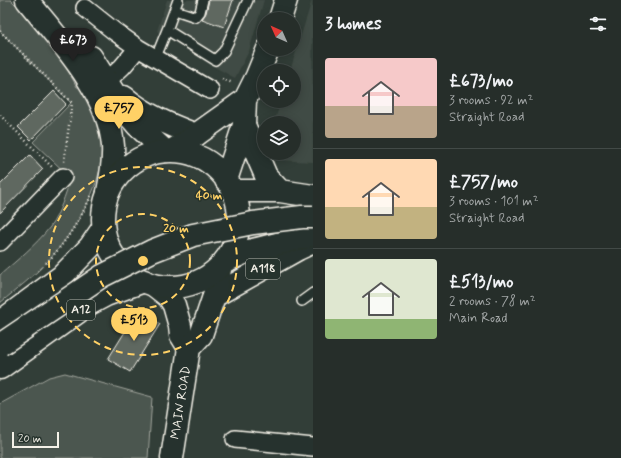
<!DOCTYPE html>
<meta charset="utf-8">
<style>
:root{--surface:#262e2a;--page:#2e3632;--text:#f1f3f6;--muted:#a4a8a8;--line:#424a47;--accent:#ffd166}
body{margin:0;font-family:Mynerve,sans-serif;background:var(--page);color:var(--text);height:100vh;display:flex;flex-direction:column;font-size:15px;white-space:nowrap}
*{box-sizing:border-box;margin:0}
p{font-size:13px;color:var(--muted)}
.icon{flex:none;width:22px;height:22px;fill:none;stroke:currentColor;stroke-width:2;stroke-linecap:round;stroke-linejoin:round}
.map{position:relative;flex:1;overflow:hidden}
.side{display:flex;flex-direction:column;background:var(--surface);width:308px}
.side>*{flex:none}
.needle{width:26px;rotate:315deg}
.tools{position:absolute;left:257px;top:12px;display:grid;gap:8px}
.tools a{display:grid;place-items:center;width:44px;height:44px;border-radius:50%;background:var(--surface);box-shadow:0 2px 10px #0003,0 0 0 1px var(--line);font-size:20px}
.scale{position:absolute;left:12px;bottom:10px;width:47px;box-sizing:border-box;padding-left:4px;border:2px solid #f4f1e8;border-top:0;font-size:11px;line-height:14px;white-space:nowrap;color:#f4f1e8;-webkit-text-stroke:3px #26332d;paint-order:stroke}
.price{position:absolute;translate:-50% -34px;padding:0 9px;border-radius:14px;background:var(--accent);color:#111;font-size:13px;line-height:26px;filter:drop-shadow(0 1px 2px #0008)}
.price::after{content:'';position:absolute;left:50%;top:24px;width:12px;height:9px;margin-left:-6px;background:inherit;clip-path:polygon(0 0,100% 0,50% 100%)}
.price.selected{background:#222;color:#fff}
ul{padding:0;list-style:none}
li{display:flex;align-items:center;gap:12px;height:100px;padding:0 12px}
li+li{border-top:1px solid var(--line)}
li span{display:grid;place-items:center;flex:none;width:112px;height:80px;border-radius:4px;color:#555}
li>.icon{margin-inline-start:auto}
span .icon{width:48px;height:48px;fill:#fffc;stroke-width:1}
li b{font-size:17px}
h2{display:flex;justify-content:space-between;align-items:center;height:48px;padding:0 12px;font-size:17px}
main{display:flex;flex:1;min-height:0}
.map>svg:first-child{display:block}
.built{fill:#404b44}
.green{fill:#4c564f;stroke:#a0a49c}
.building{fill:#5f6861;stroke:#f4f1e8}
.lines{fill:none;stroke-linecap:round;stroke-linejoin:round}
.lane-casing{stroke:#f4f1e8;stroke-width:12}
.street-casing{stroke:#f4f1e8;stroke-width:20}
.secondary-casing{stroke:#f4f1e8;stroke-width:25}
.primary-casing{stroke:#f4f1e8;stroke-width:25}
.highway-casing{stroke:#f4f1e8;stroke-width:25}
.path{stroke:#f4f1e8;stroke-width:2.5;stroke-dasharray:1 3;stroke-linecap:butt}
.lane{stroke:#26332d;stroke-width:9}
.street{stroke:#26332d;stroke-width:17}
.secondary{stroke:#26332d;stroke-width:22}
.primary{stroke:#26332d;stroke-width:22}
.highway{stroke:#26332d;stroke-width:22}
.highway-bridge-casing{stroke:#f4f1e8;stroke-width:25;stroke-linecap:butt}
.highway-bridge{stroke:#26332d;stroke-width:22}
.ring{fill:none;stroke:#ffd166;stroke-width:2;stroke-dasharray:7 5}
.labels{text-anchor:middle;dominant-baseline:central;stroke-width:3;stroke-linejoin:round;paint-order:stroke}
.shield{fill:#26332d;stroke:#b6b8b0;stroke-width:1}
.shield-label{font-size:12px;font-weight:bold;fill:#f4f1e8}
.street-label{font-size:13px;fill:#f4f1e8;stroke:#26332d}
.centre{fill:#ffd166;stroke:#26332d;stroke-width:2}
.ring-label{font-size:12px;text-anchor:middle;font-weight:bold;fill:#ffd166;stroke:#26332d;stroke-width:3;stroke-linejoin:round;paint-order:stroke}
</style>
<main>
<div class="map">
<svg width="313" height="458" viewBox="0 0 313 458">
<rect width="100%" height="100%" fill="#323e38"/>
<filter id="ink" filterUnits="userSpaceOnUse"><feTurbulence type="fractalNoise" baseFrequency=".025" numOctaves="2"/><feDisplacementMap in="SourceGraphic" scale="8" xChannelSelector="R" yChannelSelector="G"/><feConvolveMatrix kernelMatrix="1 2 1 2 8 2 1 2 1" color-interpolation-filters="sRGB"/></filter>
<g filter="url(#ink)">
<path class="built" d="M167 0H264L249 51 235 78 211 65 157 31Z
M312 0 313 162 276 160 274 153H294V123H274L281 101H294V71H290Z"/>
<path class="green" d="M0 0H11L51 40 77 87H83C92 107 103 128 102 150 102 188 73 233 48 261 34 276 17 289 0 303V275C17 260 36 245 50 227 60 213 65 195 71 178L33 142 71 103 0 31Z
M65 373 152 397 148 458H0V404L49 377Z"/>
<path class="building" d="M209 0H233L224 27 202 19 206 13Z
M54 91 66 104 31 140 18 127Z
M30 155 43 169 0 213V185Z
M138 311 160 324 130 372 108 359Z"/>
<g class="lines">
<g class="lane-casing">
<path id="lane" d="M175 10 196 17 200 12 203 0
M167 30 215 60 224 51 248 0
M156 57 167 30 178 0
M302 301 313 293"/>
</g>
<g class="street-casing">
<path id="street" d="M85 8 114 31 138 48 210 90
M107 81 122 67 138 48
M0 242 63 177
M235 439 313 447"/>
</g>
<g class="secondary-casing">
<path id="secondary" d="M27 0C59 40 109 92 113 146 114 161 111 177 108 192
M91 57 126 112 137 125 165 151
M124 97C145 115 170 125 196 135"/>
</g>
<g class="primary-casing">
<g id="primary">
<path d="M155 286 169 297 174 305 180 326 181 335 189 348"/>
<path d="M214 296 298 249 313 242"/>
<path id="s1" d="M172 458 189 348 201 335 214 296 221 265"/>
</g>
</g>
<g class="highway-casing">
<path id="highway" d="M280 19 286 0
M244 125 266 176 280 191
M171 151 186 142 245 100
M103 219a68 68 0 1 1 136 0a68 68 0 1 1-136 0Z
M226 180 244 125 245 100 257 76 268 49
M233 191H280L313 196
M227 260 249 251 313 235
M0 322 62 276 90 247 103 228
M0 368 89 304 106 295 144 281"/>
</g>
<path class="path" d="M0 31 72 103 64 162
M259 33 262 23
M222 79 233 83
M0 115 52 167
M46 263C64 245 80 220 91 196"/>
<use href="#lane" class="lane"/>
<use href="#street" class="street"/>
<use href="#secondary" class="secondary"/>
<use href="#primary" class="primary"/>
<use href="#highway" class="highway"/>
<g class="highway-bridge-casing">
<path id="highway-bridge" d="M0 345 102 276 152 251 193 235 253 223 302 217H313"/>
</g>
<use href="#highway-bridge" class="highway-bridge"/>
</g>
</g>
<g class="ring">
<circle cx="143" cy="261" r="47"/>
<circle cx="143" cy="261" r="94"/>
</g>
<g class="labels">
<g class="shield">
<rect x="246" y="259" width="34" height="20" rx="3"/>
<rect x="67" y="300" width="28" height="20" rx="3"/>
</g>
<g class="shield-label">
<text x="263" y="269">A118</text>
<text x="81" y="310">A12</text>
</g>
<g class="street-label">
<text stroke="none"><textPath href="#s1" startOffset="56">MAIN ROAD</textPath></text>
</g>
</g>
<circle cx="143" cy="261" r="6" class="centre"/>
<g class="ring-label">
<text x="209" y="199">40 m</text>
<text x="176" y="232">20 m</text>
</g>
</svg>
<div class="tools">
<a><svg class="needle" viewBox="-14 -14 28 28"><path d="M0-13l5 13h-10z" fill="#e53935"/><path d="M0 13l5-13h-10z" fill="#a4a8a8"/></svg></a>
<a><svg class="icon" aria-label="locate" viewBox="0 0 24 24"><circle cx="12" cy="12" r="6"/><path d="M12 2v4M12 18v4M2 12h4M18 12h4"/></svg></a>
<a><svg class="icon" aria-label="layers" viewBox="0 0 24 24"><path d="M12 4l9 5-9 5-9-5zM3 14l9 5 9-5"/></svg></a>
</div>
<div class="scale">20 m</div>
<b class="price selected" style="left:73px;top:62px">£673</b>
<b class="price" style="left:119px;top:130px">£757</b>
<b class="price" style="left:134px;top:342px">£513</b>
</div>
<section class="side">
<h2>3 homes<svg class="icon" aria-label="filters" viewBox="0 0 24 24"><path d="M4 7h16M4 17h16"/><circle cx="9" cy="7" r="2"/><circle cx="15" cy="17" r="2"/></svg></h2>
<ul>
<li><span style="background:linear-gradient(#f6c9c9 60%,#b9a48a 0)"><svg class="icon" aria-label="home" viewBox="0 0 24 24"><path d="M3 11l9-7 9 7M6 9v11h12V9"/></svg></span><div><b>£673/mo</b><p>3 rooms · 92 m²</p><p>Straight Road</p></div></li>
<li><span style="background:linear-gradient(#ffd9b3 60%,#c2b280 0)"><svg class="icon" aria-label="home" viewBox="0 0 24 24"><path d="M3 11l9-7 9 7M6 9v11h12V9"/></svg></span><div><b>£757/mo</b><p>3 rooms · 101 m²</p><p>Straight Road</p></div></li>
<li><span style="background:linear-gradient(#dfe7d0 75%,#8fb573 0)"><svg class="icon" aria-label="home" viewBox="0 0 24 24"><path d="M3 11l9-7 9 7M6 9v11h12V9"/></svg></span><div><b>£513/mo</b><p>2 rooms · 78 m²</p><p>Main Road</p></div></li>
</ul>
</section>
</main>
